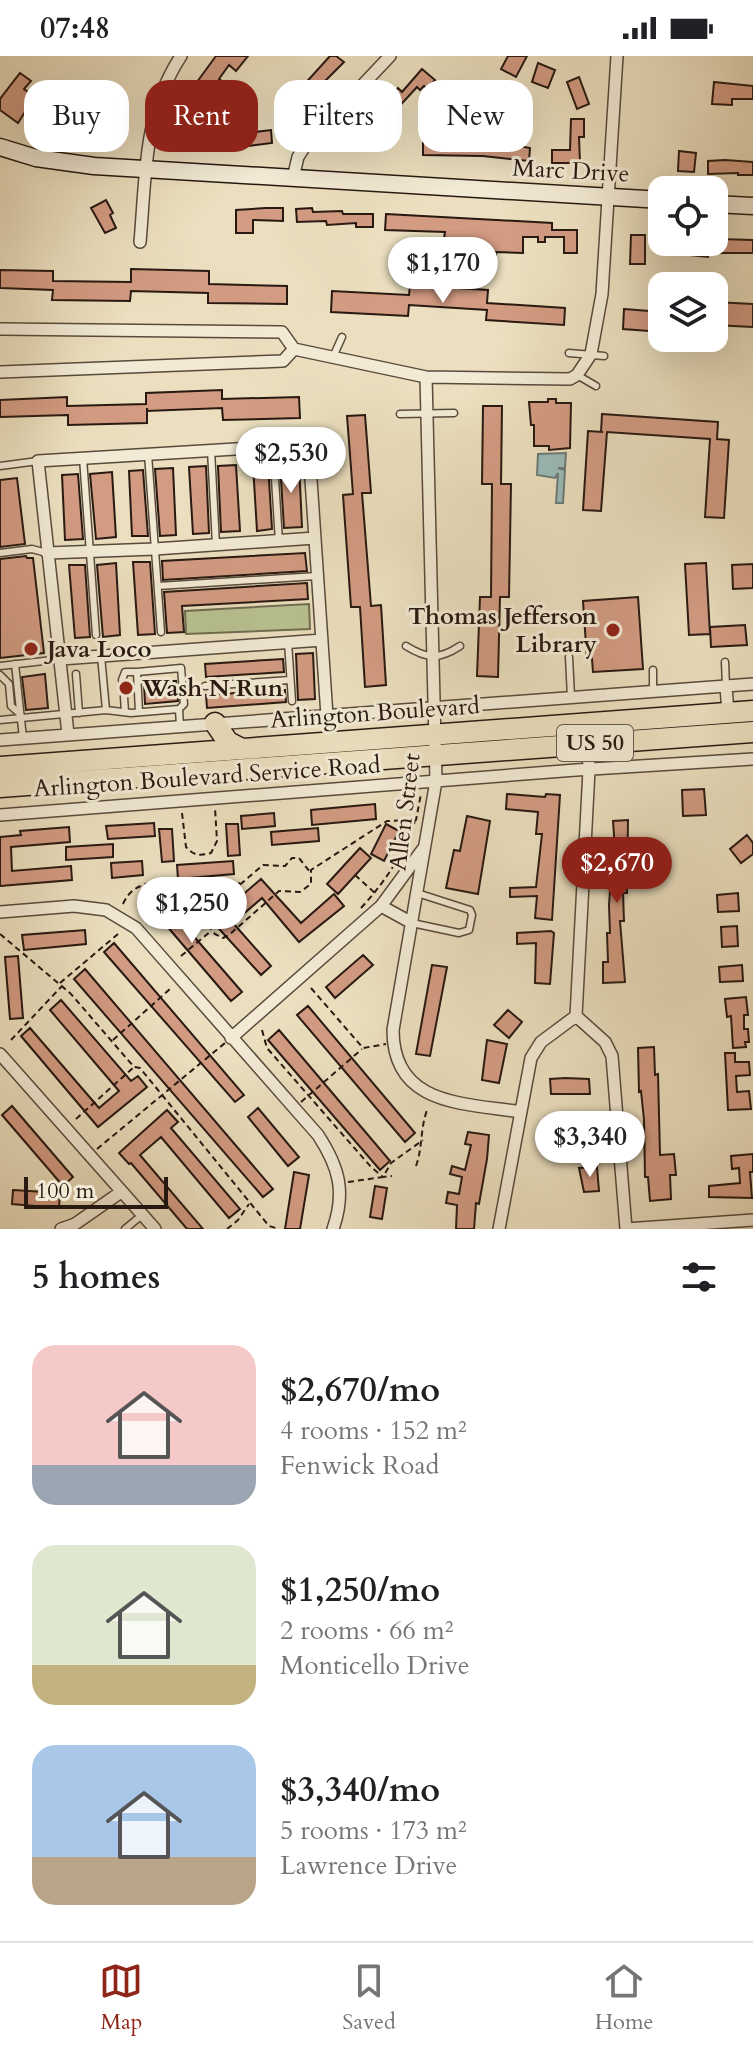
<!DOCTYPE html>
<meta charset="utf-8">
<style>
:root{--surface:#fff;--page:#f2f2f2;--text:#202124;--muted:#757577;--line:#e0e0e0;--accent:#8f2418}
body{margin:0;font-family:Cardo,serif;background:var(--page);color:var(--text);height:100vh;display:flex;flex-direction:column;font-size:30px;white-space:nowrap}
*{box-sizing:border-box;margin:0}
p{font-size:26px;color:var(--muted)}
.icon{flex:none;width:44px;height:44px;fill:none;stroke:currentColor;stroke-width:2;stroke-linecap:round;stroke-linejoin:round}
.map{position:relative;height:1173px;overflow:hidden}
.details{display:flex;flex-direction:column;background:var(--surface);flex:1}
.details>*{flex:none}
.top-card{position:absolute;left:24px;top:24px;width:706px;height:72px;display:flex;gap:16px}
.buttons{position:absolute;left:648px;top:120px;display:grid;gap:16px}
.buttons a{display:grid;place-items:center;width:80px;height:80px;border-radius:16px;background:var(--surface);box-shadow:0 8px 32px #0002;font-size:40px}
.scale{position:absolute;left:24px;bottom:20px;width:144px;box-sizing:border-box;padding-left:8px;border:4px solid #281911;border-top:0;font-size:22px;line-height:28px;white-space:nowrap;color:#281911;-webkit-text-stroke:6px #f2ead5;paint-order:stroke}
.price{position:absolute;translate:-50% -68px;padding:0 18px;border-radius:28px;background:#fff;color:#222;font-size:26px;line-height:52px;filter:drop-shadow(0 2px 4px #0008)}
.price::after{content:'';position:absolute;left:50%;top:48px;width:24px;height:18px;margin-left:-12px;background:inherit;clip-path:polygon(0 0,100% 0,50% 100%)}
.price.active{background:var(--accent);color:#fff}
ul{padding:0;list-style:none}
li{display:flex;align-items:center;gap:24px;height:200px;padding:0 32px}
li span{display:grid;place-items:center;flex:none;width:224px;height:160px;border-radius:24px;color:#555}
li>.icon{margin-inline-start:auto}
span .icon{width:96px;height:96px;fill:#fffc;stroke-width:1}
li b{font-size:34px}
h2{display:flex;justify-content:space-between;align-items:center;height:96px;padding:0 32px;font-size:34px}
.chip{padding:0 28px;border-radius:24px;background:var(--surface);box-shadow:0 8px 32px #0002;font-size:28px;line-height:72px}
.chip.active{background:var(--accent);color:#fff}
.status{display:flex;justify-content:space-between;align-items:center;height:56px;padding:0 40px;background:var(--surface);direction:ltr}
.status svg{height:22px;fill:currentColor}
.tabs{display:flex;justify-content:space-around;align-items:center;height:112px;border-top:2px solid var(--line);background:var(--surface);font-size:22px;color:var(--muted)}
.tabs a{display:grid;justify-items:center;gap:4px}
.tabs .active{color:var(--accent)}
.map>svg:first-child{display:block}
.green{fill:#b8c191;stroke:#706d51;stroke-width:2}
.water{fill:#9abbb9;stroke:#6c7a76;stroke-width:2}
.building{fill:#d29b82;stroke:#281911;stroke-width:2}
.lines{fill:none;stroke-linecap:round;stroke-linejoin:round}
.lane-casing{stroke:#594a3c;stroke-width:9}
.street-casing{stroke:#594a3c;stroke-width:14}
.secondary-casing{stroke:#281911;stroke-width:19}
.highway-casing{stroke:#281911;stroke-width:23}
.path{stroke:#281911;stroke-width:2;stroke-dasharray:6 4;stroke-linecap:butt}
.lane{stroke:#f2ead5;stroke-width:6}
.street{stroke:#f2ead5;stroke-width:11}
.secondary{stroke:#f2ead5;stroke-width:16}
.highway{stroke:#ebdfbf;stroke-width:20}
.poi-dot{fill:#8f2418;stroke:#f2ead5;stroke-width:3}
.labels{text-anchor:middle;dominant-baseline:central;stroke-width:6;stroke-linejoin:round;paint-order:stroke}
.shield{fill:#f2ead5;stroke:#65584c;stroke-width:2}
.shield-label{font-size:22px;font-weight:bold;fill:#281911}
.street-label{font-size:24px;fill:#281911;stroke:#f2ead5}
.poi-label{font-size:24px;font-weight:bold;fill:#281911;stroke:#f2ead5;text-anchor:start}
</style>
<div class="status"><b>07:48</b><svg viewBox="0 0 49 12"><path d="M0 12V9h3v3zM5 12V6h3v6zM10 12V3h3v9zM15 12V0h3v12zM26 1h20v11H26zM47 4h2v5h-2z"/></svg></div>
<div class="map">
<svg width="753" height="1173" viewBox="0 0 753 1173">
<rect width="100%" height="100%" fill="#ebdfbf"/>
<filter id="stains"><feTurbulence type="fractalNoise" baseFrequency=".0025" numOctaves="4"/><feColorMatrix values="0 0 0 0 .2 0 0 0 0 .09 0 0 0 0 .02 0 0 0 .5 -.17"/></filter>
<radialGradient id="worn" r=".72"><stop offset=".6" stop-color="#630" stop-opacity="0"/><stop offset="1" stop-color="#630" stop-opacity=".3"/></radialGradient>
<path class="green" d="M309 548 310 573 186 578 185 555Z"/>
<path class="water" d="M566 397 565 412H558L565 414 563 447H556L558 417 555 422 537 419 538 398Z"/>
<path class="building" d="M216 0H248L236 15 229 9 219 23 222 25 213 38 197 26Z
M330 0H336L344 6 289 61 276 49 287 37 292 42Z
M508 0H527L516 21 501 13Z
M538 7 555 14 548 32 532 26Z
M422 13 435 24 427 33 424 30 420 34 417 31 396 54 386 46 398 32 402 36Z
M20 17 31 25 24 33 41 45 35 53 30 48 18 67 0 54V43Z
M579 21 589 48 577 53 567 26Z
M714 26 753 30V43H732V49L712 48Z
M64 53 77 55 74 76 45 73 46 59 63 61Z
M571 63H584V81H579L580 107H552V94H570Z
M271 74 272 87 249 90 247 77Z
M423 80H434V86L524 89V91L530 92 529 105 483 100 423 99Z
M679 95 696 97 694 116 678 115Z
M725 104 753 106V119H738V117L708 118V105Z
M106 144 113 157 110 159 116 172 105 177 91 152Z
M266 152H283V165L253 164V177H236V154Z
M312 152 313 156 342 155 343 158H373V171H356V167L327 169 326 165 297 166 296 153Z
M386 158 552 167V174H577V197H564V181H545V186H538V181H523V197L496 196V210L485 211 484 186 444 182 445 176 385 174Z
M631 179H645V208H630Z
M719 183 753 184V197H708V201L690 199 689 197H660V186H719Z
M131 213 209 215V228L287 230V248L208 247V237L131 235 130 245 52 244 53 234 0 232V214L53 215V225L131 226Z
M410 229 488 234 487 247 565 252 564 269 486 264 487 254 409 249 408 260 331 256 332 235 409 239Z
M714 246 753 248V271L714 269Z
M624 253 662 256V276L623 273Z
M222 334V343L299 341 300 362 223 364 222 352 147 355V352V367L68 369V359L0 361V344L67 341V350L146 348V337Z
M548 343H556V347H571L570 392 549 394V390H534V369H531L529 346H548Z
M483 350H502L501 428H511L509 541H500L498 621 477 620 480 541H491L492 428H482Z
M602 358 718 366 717 383 729 384 724 462 705 461 710 383 607 376 601 455 583 454 588 375 603 376H601Z
M365 359 371 437H362L371 550 381 549 386 629 365 631 360 551H351L343 439 353 438 347 360Z
M280 407H299L302 471 284 472Z
M268 408 272 473 257 475 253 409Z
M236 409 240 475 221 476 218 410Z
M206 410 209 477 193 478 189 411Z
M173 412 176 479 160 480 155 413Z
M143 414 148 480H132L129 415Z
M112 416 116 481 96 483 90 418Z
M78 418 83 483 65 484 62 419Z
M17 422 25 488 0 491V424Z
M305 497 307 515 163 524 162 505Z
M26 500 27 502H33L44 597 0 602V503Z
M133 506H150L155 578 138 579Z
M116 507 120 579 103 581 97 509Z
M706 507 710 578 689 579 685 508Z
M753 508V532L733 533 732 509Z
M69 509H85L90 581 75 582Z
M307 527 308 543 182 550 184 576 167 577 164 536Z
M638 541 643 613 593 616 592 603 587 604 583 545Z
M745 569 747 589 711 591 710 571Z
M313 597 315 643 298 644 296 598Z
M283 603 284 616 206 621 205 608Z
M45 618 48 652 26 654 22 621Z
M169 623V625H176L178 645 145 648 144 627Z
M285 634 286 646 207 652 206 639Z
M704 733 706 759 683 760 682 734Z
M507 738 545 741 546 738 560 739 552 864 535 862 537 840 510 841V832L536 831 542 778H536L538 756 506 753Z
M375 748 376 763 312 769 311 754Z
M274 757 275 770 242 773 241 760Z
M467 760 490 765 478 838 446 832 454 794 460 795Z
M628 764 627 837H623L624 865H620L625 926 603 927V906H608L607 877H610L609 849 613 793H615L613 765Z
M154 767 155 780 108 783 106 770Z
M226 768H238L240 799 228 800Z
M386 768 399 775 384 805 371 798Z
M69 771 70 786 11 791 12 815 71 810 72 824 0 830V781L21 779 20 775Z
M318 772 319 785 272 789 271 776Z
M159 773H172L174 805 162 806Z
M747 779 753 787V798L741 807 730 793Z
M113 788V801L66 804V791Z
M360 792 371 802 338 838 327 828Z
M142 805 143 819 112 822 111 807Z
M233 805 234 818 178 823 177 809Z
M261 823 301 867 334 838 344 850 299 886 262 842 233 867 271 910 261 919 212 865Z
M152 832 242 936 231 945 142 841Z
M738 837 739 855 718 856 717 839Z
M737 870 738 890 722 891 721 871Z
M85 874 86 888 24 894 22 879Z
M551 875 554 877 550 928 535 927 536 887 517 888V877Z
M114 887 244 1039 235 1046 104 896Z
M363 899 373 909 335 942 326 931Z
M18 900 23 962 10 963 5 901Z
M432 909 447 911 430 1000 416 998Z
M742 909 743 925 720 926 719 911Z
M85 913 273 1133 263 1141 74 923Z
M746 941 748 959H744V973H748L749 986H745L746 991 733 992 731 960 727 961 725 943Z
M61 944 131 1025 138 1020 147 1031 98 1071 21 980 30 972 99 1052 119 1035 50 954Z
M308 950 415 1077 405 1086 297 959Z
M508 954 522 966 509 982 494 969Z
M279 974 390 1105 380 1114 268 984Z
M487 984 507 988 499 1027 482 1024Z
M654 991 655 1019 658 1018 660 1099 674 1098 676 1119H670L671 1143 650 1145 648 1121H645L644 1064 641 1035 639 1036 638 992Z
M725 997H735V1006H749L750 1019 736 1020 737 1036 749 1035 751 1053 728 1054Z
M565 1022 589 1023 590 1038H551L550 1023Z
M12 1050 73 1121 63 1130 2 1059Z
M258 1052 299 1101 288 1110 248 1061Z
M167 1054 178 1066 171 1072 240 1153 229 1162 161 1081 140 1099 203 1173H187L131 1107 129 1108 119 1097Z
M468 1076 489 1079 487 1103 479 1148 476 1147 474 1173H456L457 1149 446 1147 448 1136 459 1138 462 1121 450 1118 452 1110 465 1114 471 1089 465 1088Z
M753 1098V1116H750L752 1142 709 1141V1130L740 1127 739 1112 732 1113 731 1100Z
M597 1111 599 1135 584 1136 579 1112Z
M294 1116 309 1119 300 1173H285Z
M375 1130 387 1132 382 1163 370 1161Z
M13 1134 60 1137 59 1152 12 1148Z"/>
<g class="lines">
<g class="lane-casing">
<path id="lane" d="M569 297 604 300
M333 301 342 281
M577 319 596 330
M400 358 454 357
M273 391 279 486
M211 394 216 489
M148 398 161 576
M83 402 96 579
M0 410 38 405
M0 497 32 493 47 497
M158 530 317 520
M288 586 292 645
M406 590C427 603 439 604 460 590
M101 600 106 654
M569 601 571 641
M725 606 726 630
M15 608 23 682
M0 610 61 603
M653 614V634
M76 618 79 657
M0 619 9 628 11 650 20 658
M122 624 125 616H137
M205 630 290 624
M124 641 125 656
M139 656 137 616 181 612 184 648 179 653 180 670
M0 664 106 654 131 657 179 653
M412 867 459 877 469 874 472 859 470 854 417 837
M125 1173 142 1159"/>
</g>
<g class="street-casing">
<path id="street" d="M293 122 298 101 305 90 390 0
M140 186C146 120 143 58 181 0
M0 273 282 276 294 293 426 321 570 323 577 319 591 298 602 238 617 0
M0 316 283 305 294 293
M426 321 436 725 393 974C393 1050 464 1047 521 1056
M47 497 155 493 315 482
M61 603 322 584
M726 630 728 657
M68 678 38 405 284 390 298 391 305 394 310 409 327 660
M0 684 753 628
M0 759 576 714 753 703
M381 850 412 867
M0 856 74 850 106 854 136 872 318 1079C339 1111 346 1136 333 1173
M576 960 589 714 588 688
M576 960 605 986 612 1000 626 1173
M231 982 381 850 423 793
M0 998 155 1173
M61 1173 75 1168 121 1136
M499 1173 531 1002 541 986 576 960
M626 1173 753 1164"/>
</g>
<g class="secondary-casing">
<path id="secondary" d="M0 91 36 102 94 110 662 144
M714 148 753 150"/>
</g>
<g class="highway-casing">
<path id="highway" d="M215 667 228 686 240 692
M0 711 753 655
M0 731 753 676"/>
</g>
<path class="path" d="M182 757 186 791C194 800 200 800 211 797L217 785 215 752
M355 819 375 837
M179 834 240 827
M123 848C128 837 134 832 146 828 177 820 198 859 215 878L223 882 229 879 279 835 300 836 311 828V814L387 765 416 764 421 738
M361 852C385 826 403 799 415 765
M202 861 263 809 285 810 292 802H299L310 816
M0 878 71 938 134 1011 140 1012 269 1170 279 1173
M181 900 211 875
M60 927 118 878
M311 932 363 992 386 988
M262 974 267 992 371 1111 383 1121 392 1120
M11 984 61 931
M113 984 170 933
M301 1046 362 993
M76 1063 134 1011
M97 1093 225 987
M416 1110C423 1091 420 1070 428 1052
M348 1126 383 1121 391 1107 423 1084
M227 1173 238 1164 249 1148"/>
<use href="#lane" class="lane"/>
<use href="#street" class="street"/>
<use href="#secondary" class="secondary"/>
<use href="#highway" class="highway"/>
</g>
<g class="poi-dot">
<circle cx="613" cy="574" r="8"/>
<circle cx="31" cy="593" r="8"/>
<circle cx="126" cy="632" r="8"/>
</g>
<g class="labels">
<rect class="shield" x="557" y="669" width="76" height="36" rx="6"/>
<g class="shield-label">
<text x="595" y="687">US 50</text>
</g>
<g class="street-label">
<text transform="translate(571 115) rotate(3)">Marc Drive</text>
<text transform="translate(375 657) rotate(-4)">Arlington Boulevard</text>
<text transform="translate(207 721) rotate(-4)">Arlington Boulevard Service Road</text>
<text transform="translate(405 756) rotate(-83)">Allen Street</text>
</g>
<g class="poi-label">
<text x="597" y="560" text-anchor="end">Thomas Jefferson<tspan x="597" dy="28">Library</tspan></text>
<text x="47" y="593">Java Loco</text>
<text x="142" y="632">Wash N Run</text>
</g>
</g>
<rect width="100%" height="100%" filter="url(#stains)"/>
<rect width="100%" height="100%" fill="url(#worn)"/>
</svg>
<div class="buttons">
<a><svg class="icon" aria-label="locate" viewBox="0 0 24 24"><circle cx="12" cy="12" r="6"/><path d="M12 2v4M12 18v4M2 12h4M18 12h4"/></svg></a>
<a><svg class="icon" aria-label="layers" viewBox="0 0 24 24"><path d="M12 4l9 5-9 5-9-5zM3 14l9 5 9-5"/></svg></a>
</div>
<div class="scale">100 m</div>
<b class="price" style="left:443px;top:249px">$1,170</b>
<b class="price" style="left:291px;top:439px">$2,530</b>
<b class="price active" style="left:617px;top:849px">$2,670</b>
<b class="price" style="left:192px;top:889px">$1,250</b>
<b class="price" style="left:590px;top:1123px">$3,340</b>
<div class="top-card">
<a class="chip">Buy</a>
<a class="chip active">Rent</a>
<a class="chip">Filters</a>
<a class="chip">New</a>
</div>
</div>
<section class="details">
<h2>5 homes<svg class="icon" aria-label="filters" viewBox="0 0 24 24"><path d="M4 7h16M4 17h16"/><circle cx="9" cy="7" r="2"/><circle cx="15" cy="17" r="2"/></svg></h2>
<ul>
<li><span style="background:linear-gradient(#f6c9c9 75%,#9aa5b1 0)"><svg class="icon" aria-label="home" viewBox="0 0 24 24"><path d="M3 11l9-7 9 7M6 9v11h12V9"/></svg></span><div><b>$2,670/mo</b><p>4 rooms · 152 m²</p><p>Fenwick Road</p></div></li>
<li><span style="background:linear-gradient(#dfe7d0 75%,#c2b280 0)"><svg class="icon" aria-label="home" viewBox="0 0 24 24"><path d="M3 11l9-7 9 7M6 9v11h12V9"/></svg></span><div><b>$1,250/mo</b><p>2 rooms · 66 m²</p><p>Monticello Drive</p></div></li>
<li><span style="background:linear-gradient(#a9c7e8 70%,#b9a48a 0)"><svg class="icon" aria-label="home" viewBox="0 0 24 24"><path d="M3 11l9-7 9 7M6 9v11h12V9"/></svg></span><div><b>$3,340/mo</b><p>5 rooms · 173 m²</p><p>Lawrence Drive</p></div></li>
</ul>
</section>
<nav class="tabs">
<a class="active"><svg class="icon" aria-label="map" viewBox="0 0 24 24"><path d="M3 6l6-2 6 2 6-2v14l-6 2-6-2-6 2zM9 4v14M15 6v14"/></svg>Map</a>
<a><svg class="icon" aria-label="saved" viewBox="0 0 24 24"><path d="M7 4h10v16l-5-4-5 4z"/></svg>Saved</a>
<a><svg class="icon" aria-label="home" viewBox="0 0 24 24"><path d="M3 11l9-7 9 7M6 9v11h12V9"/></svg>Home</a>
</nav>
